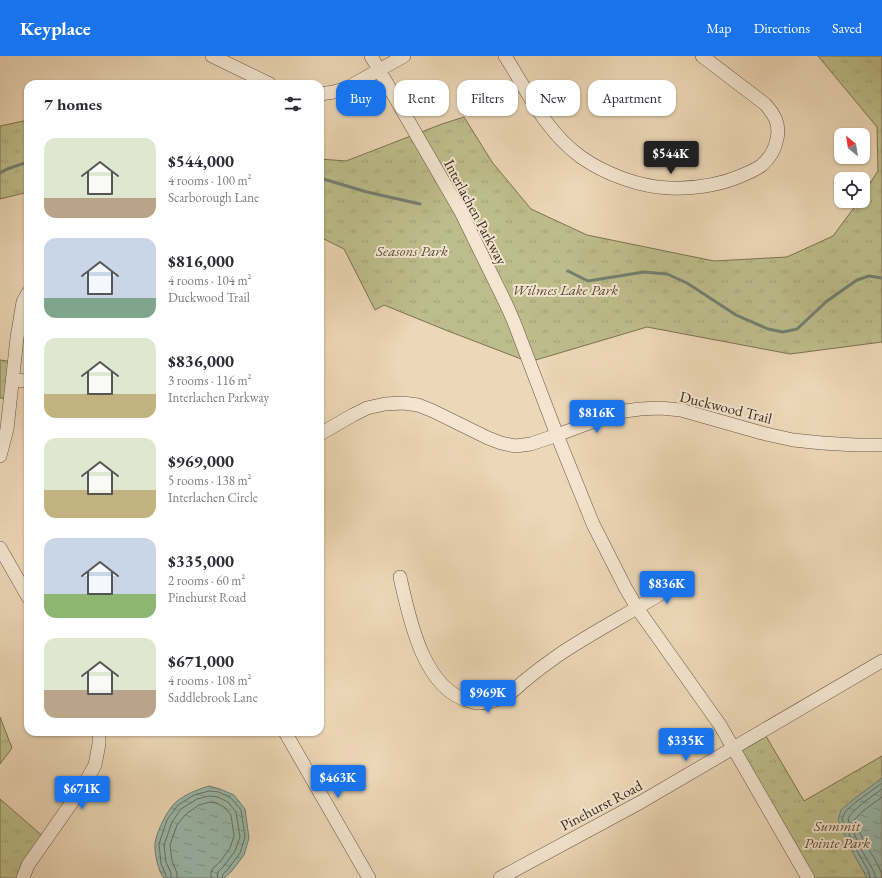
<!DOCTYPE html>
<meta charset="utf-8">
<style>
:root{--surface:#fff;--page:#f7f7f7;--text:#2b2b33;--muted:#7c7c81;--accent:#1a73e8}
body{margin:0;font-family:"EB Garamond",serif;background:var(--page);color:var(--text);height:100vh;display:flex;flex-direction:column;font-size:15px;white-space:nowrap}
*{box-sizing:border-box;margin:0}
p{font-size:13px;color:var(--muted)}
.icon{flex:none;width:22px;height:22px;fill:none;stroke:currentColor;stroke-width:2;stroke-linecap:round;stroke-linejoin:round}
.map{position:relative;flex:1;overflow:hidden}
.side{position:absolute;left:24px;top:24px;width:300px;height:656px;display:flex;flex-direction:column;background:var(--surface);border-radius:12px;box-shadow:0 1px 3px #0004}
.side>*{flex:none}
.guide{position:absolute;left:336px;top:24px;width:380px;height:36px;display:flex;gap:8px}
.needle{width:26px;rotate:330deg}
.controls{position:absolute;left:834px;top:72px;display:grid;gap:8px}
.controls a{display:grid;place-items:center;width:36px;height:36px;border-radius:8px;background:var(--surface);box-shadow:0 1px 3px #0004;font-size:20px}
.price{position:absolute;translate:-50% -34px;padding:0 9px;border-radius:4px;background:var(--accent);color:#fff;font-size:13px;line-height:26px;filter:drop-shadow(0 1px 2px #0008)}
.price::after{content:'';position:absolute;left:50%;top:24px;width:12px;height:9px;margin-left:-6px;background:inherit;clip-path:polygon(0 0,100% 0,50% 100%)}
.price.current{background:#222;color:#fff}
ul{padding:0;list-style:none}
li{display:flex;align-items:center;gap:12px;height:100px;padding:0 20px}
li span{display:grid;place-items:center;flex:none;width:112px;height:80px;border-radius:12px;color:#555}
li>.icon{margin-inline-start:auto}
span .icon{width:48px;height:48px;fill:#fffc;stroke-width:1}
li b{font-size:17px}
h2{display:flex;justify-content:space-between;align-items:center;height:48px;padding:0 20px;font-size:17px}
.chip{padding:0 14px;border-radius:12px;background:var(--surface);box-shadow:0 1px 3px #0004;font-size:14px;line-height:36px}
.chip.current{background:var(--accent);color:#fff}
header{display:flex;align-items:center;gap:24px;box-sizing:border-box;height:56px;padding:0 20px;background:var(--accent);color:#fff}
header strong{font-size:19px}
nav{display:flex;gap:22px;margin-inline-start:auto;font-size:14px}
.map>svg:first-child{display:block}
.park{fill:url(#park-tufts);stroke:#7c7252}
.water{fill:url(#water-ripples);stroke:#737f72}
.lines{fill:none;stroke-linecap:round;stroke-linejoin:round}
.shore{stroke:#6a7063;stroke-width:1}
.stream{stroke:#737f72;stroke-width:3}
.minor-casing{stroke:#675241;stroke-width:14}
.minor{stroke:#f3e5d0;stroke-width:13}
.labels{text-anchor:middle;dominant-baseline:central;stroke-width:4;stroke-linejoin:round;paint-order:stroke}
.street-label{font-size:15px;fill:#3b261a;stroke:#f3e5d0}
.park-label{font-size:15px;font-style:italic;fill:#5c4c36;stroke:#f3e5d0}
</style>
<header>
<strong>Keyplace</strong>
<nav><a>Map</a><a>Directions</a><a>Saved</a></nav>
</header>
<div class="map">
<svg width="882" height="822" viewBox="0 0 882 822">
<defs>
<pattern id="park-tufts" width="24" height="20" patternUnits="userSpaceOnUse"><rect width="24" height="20" fill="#bdbd8b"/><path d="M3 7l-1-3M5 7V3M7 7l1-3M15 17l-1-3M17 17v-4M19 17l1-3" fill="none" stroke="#a3a277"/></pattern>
<pattern id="water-ripples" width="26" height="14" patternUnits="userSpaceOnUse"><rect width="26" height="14" fill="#99baac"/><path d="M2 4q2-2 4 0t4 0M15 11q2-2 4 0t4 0" fill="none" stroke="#7e978b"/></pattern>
</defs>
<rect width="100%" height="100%" fill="#ecd7b6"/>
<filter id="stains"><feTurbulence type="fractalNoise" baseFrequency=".005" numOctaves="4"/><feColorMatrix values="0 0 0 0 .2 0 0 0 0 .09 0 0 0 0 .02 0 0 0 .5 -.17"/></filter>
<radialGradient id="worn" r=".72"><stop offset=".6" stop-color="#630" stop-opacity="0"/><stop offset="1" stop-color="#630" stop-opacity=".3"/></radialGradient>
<path class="park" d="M818 0H882V286L790 298 647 271 529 306 448 275 384 249 375 254 344 193 320 181V103L346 105 442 68 464 61 492 106 531 153 587 179 714 205 787 201 833 180 859 145H863V138L878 115 877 71Z
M28 64V136L0 143V70Z
M0 304 14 306 11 343 0 342Z
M0 661 12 692 0 708Z
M763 675 804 745 882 700V822H808L733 693Z
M0 743 46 783 23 822H0Z"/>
<path class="water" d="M882 722V822H867L852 795 838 764 841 754 854 743Z
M209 730 220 733 234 739 245 753 249 782 244 799 231 816 224 822H164C158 816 154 795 155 787 157 775 167 754 176 746 186 738 196 734 209 730Z"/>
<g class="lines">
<path class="shore" d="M166 822V819L161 808 159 788 167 764 178 749 194 739 209 735 219 736 231 742 241 754 245 781 240 797 228 813 223 818 222 822
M171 822V817L166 806 164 789 172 766 181 753 197 743 209 740 218 741 228 746 236 756 240 781 235 795 224 810 218 816 217 822
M177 822V817L172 805 170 789 177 769 186 758 199 749 210 746 216 747 224 751 231 759 234 780 230 792 220 806 213 812 211 817V822
M870 822 869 816 856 793 842 763 845 756 856 746 882 727
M876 822 873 814 860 791 848 763C851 754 873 740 882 733
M882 822C881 810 872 800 867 790 862 782 858 772 854 764L863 755 882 741"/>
<path class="stream" d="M0 117 7 113 28 106
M320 122 367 136 420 148
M568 215 588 225 644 216 667 218 687 227 736 259 768 273 783 276 797 273 827 245 857 224 869 220 882 222"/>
<g class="minor-casing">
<path id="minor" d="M212 0 270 28
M371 0 461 156 507 250 514 266 557 379 593 468 625 531 637 552 720 669 808 822
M505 0C528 36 545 75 581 101 605 118 640 131 669 132 695 133 720 129 743 119 750 116 757 113 762 109 770 102 775 93 777 83 780 68 775 59 765 48L702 0
M320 38 334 36 347 32 404 0
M13 324 28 325
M320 378 353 359 367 352 385 348 403 347 418 349 433 355 488 382 501 387 515 390 531 388 557 379 608 360 625 355 640 353 660 352 681 354 762 377 793 384 822 387 856 389H882
M0 400 7 373 17 282 23 246 28 237
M0 492 28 541
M400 521C409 561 423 633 469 645 472 645 475 647 478 647 487 647 497 644 504 641 511 637 518 631 523 626 535 616 547 607 560 598 599 572 642 551 682 524
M285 676 369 822
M23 822 28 809 84 729 95 709 99 688V676
M500 822 641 746 882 605"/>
</g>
<use href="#minor" class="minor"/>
</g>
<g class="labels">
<g class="street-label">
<text transform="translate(476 156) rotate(62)">Interlachen Parkway</text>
<text transform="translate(726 351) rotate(14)">Duckwood Trail</text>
<text transform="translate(601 749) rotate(-28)">Pinehurst Road</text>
</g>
<g class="park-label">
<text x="412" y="194">Seasons Park</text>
<text x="565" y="233">Wilmes Lake Park</text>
<text x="837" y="769">Summit<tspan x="837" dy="17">Pointe Park</tspan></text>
</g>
</g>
<rect width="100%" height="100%" filter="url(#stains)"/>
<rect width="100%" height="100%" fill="url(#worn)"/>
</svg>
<div class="controls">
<a><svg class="needle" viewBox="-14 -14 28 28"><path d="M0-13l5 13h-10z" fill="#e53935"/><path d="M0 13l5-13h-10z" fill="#7c7c81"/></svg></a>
<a><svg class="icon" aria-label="locate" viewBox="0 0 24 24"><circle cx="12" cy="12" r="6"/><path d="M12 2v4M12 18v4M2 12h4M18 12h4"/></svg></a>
</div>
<b class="price current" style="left:671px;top:119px">$544K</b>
<b class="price" style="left:597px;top:378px">$816K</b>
<b class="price" style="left:667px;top:549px">$836K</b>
<b class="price" style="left:488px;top:658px">$969K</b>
<b class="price" style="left:686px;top:706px">$335K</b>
<b class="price" style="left:338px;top:743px">$463K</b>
<b class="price" style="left:82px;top:754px">$671K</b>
<div class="guide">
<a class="chip current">Buy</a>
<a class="chip">Rent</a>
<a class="chip">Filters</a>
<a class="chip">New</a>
<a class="chip">Apartment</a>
</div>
<section class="side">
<h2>7 homes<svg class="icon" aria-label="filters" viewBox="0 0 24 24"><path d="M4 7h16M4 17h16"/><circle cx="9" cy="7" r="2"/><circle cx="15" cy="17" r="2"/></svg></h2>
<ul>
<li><span style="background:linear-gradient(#dfe7d0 75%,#b9a48a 0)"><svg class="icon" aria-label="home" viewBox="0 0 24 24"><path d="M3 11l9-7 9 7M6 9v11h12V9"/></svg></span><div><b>$544,000</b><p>4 rooms · 100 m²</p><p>Scarborough Lane</p></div></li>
<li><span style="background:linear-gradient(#c9d6e8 75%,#7fa58c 0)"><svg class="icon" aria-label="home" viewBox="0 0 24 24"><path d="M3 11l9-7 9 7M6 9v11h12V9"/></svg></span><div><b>$816,000</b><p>4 rooms · 104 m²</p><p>Duckwood Trail</p></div></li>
<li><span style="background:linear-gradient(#dfe7d0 70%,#c2b280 0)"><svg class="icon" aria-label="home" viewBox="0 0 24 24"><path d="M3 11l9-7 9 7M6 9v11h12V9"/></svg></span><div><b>$836,000</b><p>3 rooms · 116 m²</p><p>Interlachen Parkway</p></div></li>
<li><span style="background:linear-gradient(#dfe7d0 65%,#c2b280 0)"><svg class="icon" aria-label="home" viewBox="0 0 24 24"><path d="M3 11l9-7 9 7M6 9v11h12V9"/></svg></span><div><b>$969,000</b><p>5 rooms · 138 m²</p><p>Interlachen Circle</p></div></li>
<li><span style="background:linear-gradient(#c9d6e8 70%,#8fb573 0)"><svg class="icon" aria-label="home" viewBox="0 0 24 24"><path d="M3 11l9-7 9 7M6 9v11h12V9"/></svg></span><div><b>$335,000</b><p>2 rooms · 60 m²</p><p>Pinehurst Road</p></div></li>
<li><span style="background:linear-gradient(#dfe7d0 65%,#b9a48a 0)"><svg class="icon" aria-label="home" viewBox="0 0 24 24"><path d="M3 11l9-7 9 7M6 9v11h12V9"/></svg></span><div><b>$671,000</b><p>4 rooms · 108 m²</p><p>Saddlebrook Lane</p></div></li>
</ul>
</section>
</div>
